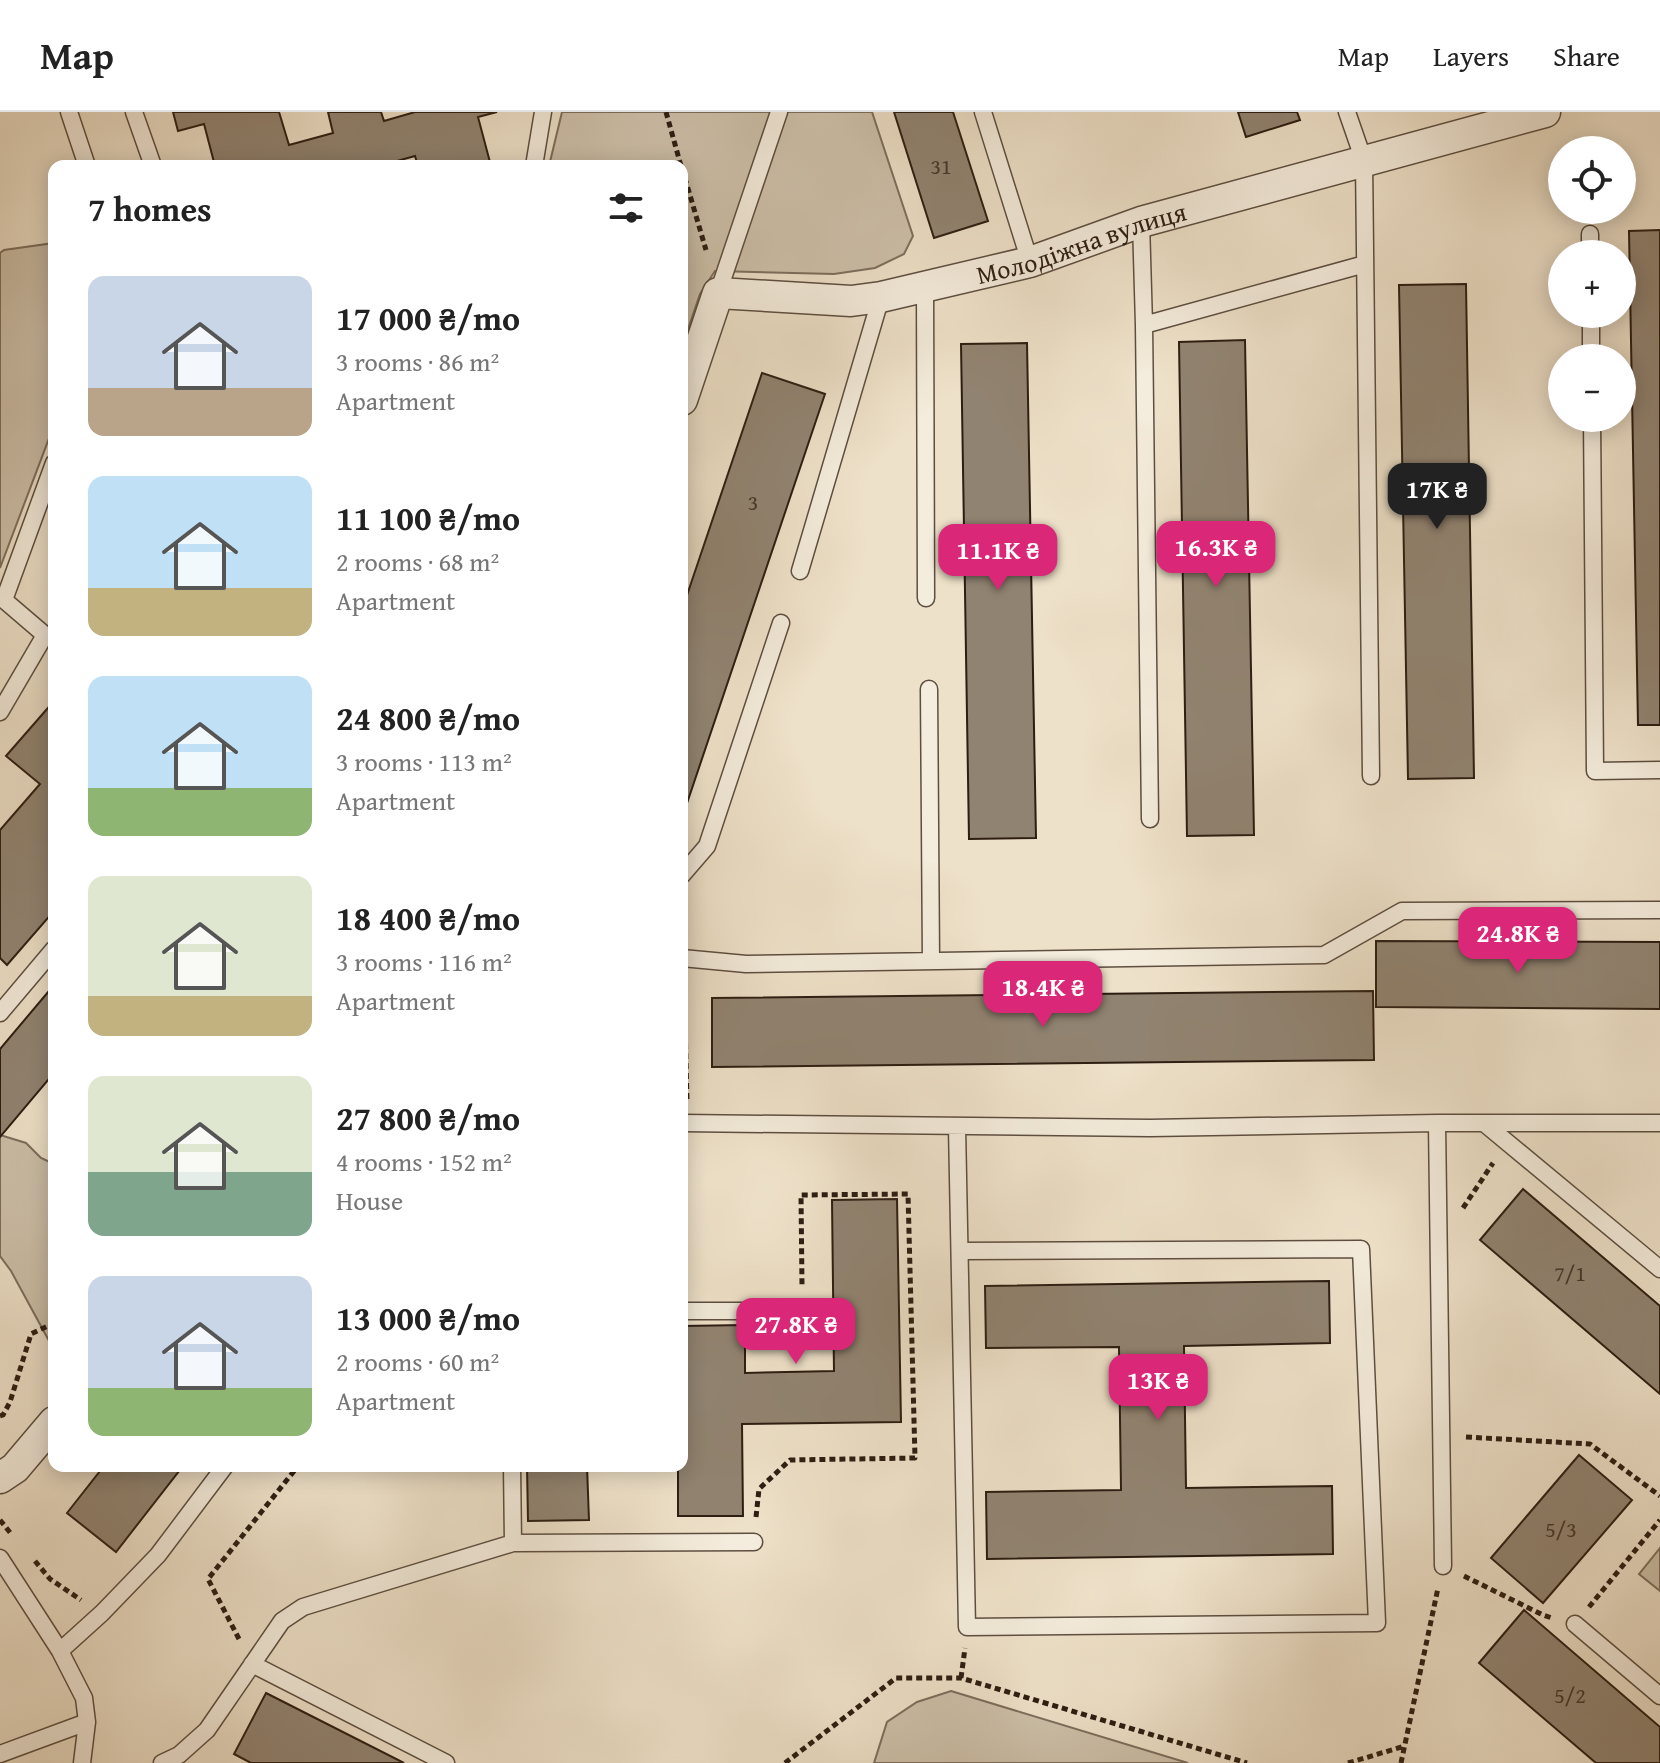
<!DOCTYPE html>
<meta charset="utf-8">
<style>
:root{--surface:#fff;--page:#f6f6f6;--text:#222;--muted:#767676;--line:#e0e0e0;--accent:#db2777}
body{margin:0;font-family:"Gentium Book Plus",serif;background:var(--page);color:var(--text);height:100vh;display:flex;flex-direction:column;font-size:30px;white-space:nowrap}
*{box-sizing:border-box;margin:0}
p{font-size:26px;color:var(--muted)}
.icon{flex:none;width:44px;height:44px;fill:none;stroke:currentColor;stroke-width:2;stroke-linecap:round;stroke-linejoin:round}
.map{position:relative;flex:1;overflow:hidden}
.drawer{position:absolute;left:48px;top:48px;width:640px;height:1312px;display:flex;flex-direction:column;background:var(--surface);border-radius:16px;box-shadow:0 4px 20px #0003}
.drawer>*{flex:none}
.tools{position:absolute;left:1548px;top:24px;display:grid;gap:16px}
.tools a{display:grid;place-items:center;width:88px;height:88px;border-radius:50%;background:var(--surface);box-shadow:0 4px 20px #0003;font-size:40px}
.price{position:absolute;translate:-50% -68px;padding:0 18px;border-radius:16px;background:var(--accent);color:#fff;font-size:26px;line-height:52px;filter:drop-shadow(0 2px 4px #0008)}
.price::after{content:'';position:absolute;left:50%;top:48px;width:24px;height:18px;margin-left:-12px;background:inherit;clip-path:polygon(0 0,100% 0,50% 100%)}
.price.current{background:#222;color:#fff}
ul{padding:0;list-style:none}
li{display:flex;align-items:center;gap:24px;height:200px;padding:0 40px}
li span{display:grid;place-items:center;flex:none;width:224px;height:160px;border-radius:16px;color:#555}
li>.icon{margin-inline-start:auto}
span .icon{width:96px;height:96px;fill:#fffc;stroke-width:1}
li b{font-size:34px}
h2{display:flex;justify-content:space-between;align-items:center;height:96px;padding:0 40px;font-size:34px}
header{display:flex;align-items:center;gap:48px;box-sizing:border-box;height:112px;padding:0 40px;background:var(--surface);border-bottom:2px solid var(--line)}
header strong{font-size:38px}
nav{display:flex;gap:44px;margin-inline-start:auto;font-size:28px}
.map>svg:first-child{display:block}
.green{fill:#cdc0aa;stroke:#7d6e5e;stroke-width:2}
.building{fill:#918371;stroke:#2d1d12;stroke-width:2}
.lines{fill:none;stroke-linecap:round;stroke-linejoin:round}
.service-casing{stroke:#5d4e40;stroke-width:19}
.minor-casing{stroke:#5d4e40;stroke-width:33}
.path{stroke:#2d1d12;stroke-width:5;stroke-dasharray:6 4;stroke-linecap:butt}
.service{stroke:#f4ecdc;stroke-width:16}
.minor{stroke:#f4ecdc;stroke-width:30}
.labels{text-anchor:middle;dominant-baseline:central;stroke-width:6;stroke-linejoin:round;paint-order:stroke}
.number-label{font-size:22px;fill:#46362a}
.street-label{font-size:26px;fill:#2d1d12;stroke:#f4ecdc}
</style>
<header>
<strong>Map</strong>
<nav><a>Map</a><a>Layers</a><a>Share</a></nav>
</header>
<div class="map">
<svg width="1660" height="1651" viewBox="0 0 1660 1651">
<rect width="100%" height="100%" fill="#eee1c9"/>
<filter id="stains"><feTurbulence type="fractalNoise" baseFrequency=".0025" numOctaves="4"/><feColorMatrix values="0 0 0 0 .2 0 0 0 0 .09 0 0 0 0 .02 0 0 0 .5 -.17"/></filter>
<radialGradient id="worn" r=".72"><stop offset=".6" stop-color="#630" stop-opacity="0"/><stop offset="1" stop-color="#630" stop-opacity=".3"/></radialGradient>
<path class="green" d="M562 0H872L913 124 904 142 875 156 834 162 715 159 700 182 682 235V54H549Z
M54 131V313L0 456V141L4 138Z
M0 1023 26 1031 41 1046 54 1052V1238L11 1159 0 1144Z
M1660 1436V1479L1639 1462Z
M951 1579 1188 1651H874L887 1610 917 1590Z"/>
<path class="building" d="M173 0H279L289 33 333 21 328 0H381L384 9 415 0H497L478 5 491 54H418L415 44 379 54H215L204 12 178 19Z
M894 0H953L988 109 934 126Z
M1238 0H1297L1300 8 1246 25Z
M1660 118V613H1638L1629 119Z
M1466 172 1474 666 1408 667 1399 173Z
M1245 228 1254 723 1187 724 1179 230Z
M1027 231 1036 726 969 727 961 232Z
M762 261 825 282 682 706V498Z
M54 589V799L7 853 0 846V718L40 672 6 644Z
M1376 829 1660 830V897L1376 895Z
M54 873V961L0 1025V937Z
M1373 879 1374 948 712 955V886Z
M1523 1077 1660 1194V1282L1480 1128Z
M897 1087 901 1310 742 1312 743 1404H678V1354H682V1214L745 1213V1261L834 1259 832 1088Z
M1329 1169 1330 1231 1184 1234 1186 1376 1332 1374 1333 1442 987 1447 986 1380 1121 1378 1119 1235 986 1236 985 1174Z
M1579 1343 1632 1388 1543 1491 1491 1446Z
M104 1354H183L116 1440 67 1401Z
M527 1354H587L589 1408 528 1409Z
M1524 1498 1660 1615V1651H1596L1479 1551Z
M266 1581 404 1651H251L234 1642Z"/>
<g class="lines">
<g class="service-casing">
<path id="service" d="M69 0 87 54
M134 0 153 54
M983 0 1030 150
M1347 0 1364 49 1371 664
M534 54 543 0
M1141 110 1144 213 1150 707
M1590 122V142
M925 175 926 486
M718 181 779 0
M1591 202V246
M1144 213 1365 152
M1592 306 1595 659 1660 658
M800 459 881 185
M929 577 931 849
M0 600 45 523 4 488 54 351
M682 763 707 734 781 511
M682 846 746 852 1324 843 1402 799 1660 798
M0 901 54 837
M682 1011 1150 1016 1437 1011H1660
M1437 1011 1443 1454
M1484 1011 1660 1157
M957 1015 967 1515 1377 1511 1361 1137 960 1139
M682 1199H802
M512 1354 513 1431 754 1430
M0 1446 60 1539 84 1586 87 1610 82 1651
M1575 1512 1660 1584
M60 1539 102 1501 158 1443 225 1354
M252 1552 446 1651
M0 1642 87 1610
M162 1651 179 1643 207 1618 282 1509 303 1495 513 1431"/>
</g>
<g class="minor-casing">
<g id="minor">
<path id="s1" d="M682 288 718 181 851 189 881 185 1030 150 1141 110 1545 0"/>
<path d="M0 1366 15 1356 54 1310"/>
</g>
</g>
<path class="path" d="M666 0 681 54
M682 56 706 138
M684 871 687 989
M1463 1096 1493 1051
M0 1304 3 1303 10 1290 31 1222 54 1211
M1466 1325 1590 1332 1660 1384
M756 1405 759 1377 790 1348 915 1346 908 1082 801 1083 802 1174
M0 1408 12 1423
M35 1449 50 1467 81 1488
M1464 1464 1543 1503 1552 1506
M1589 1495 1660 1408
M239 1527 208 1467 298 1354
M961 1566 965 1536
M785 1651 896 1566H961L1247 1651
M1348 1651 1405 1634
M1401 1651 1438 1476"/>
<use href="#service" class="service"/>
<use href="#minor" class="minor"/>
</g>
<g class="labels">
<g class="number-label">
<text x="941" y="54">31</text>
<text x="753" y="390">3</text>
<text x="1570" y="1161">7/1</text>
<text x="1561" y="1417">5/3</text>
<text x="1570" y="1583">5/2</text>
</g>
<g class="street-label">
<text stroke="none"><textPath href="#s1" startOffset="484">Молодіжна вулиця</textPath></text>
</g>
</g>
<rect width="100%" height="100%" filter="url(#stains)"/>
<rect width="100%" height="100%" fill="url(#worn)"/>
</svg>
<div class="tools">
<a><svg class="icon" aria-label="locate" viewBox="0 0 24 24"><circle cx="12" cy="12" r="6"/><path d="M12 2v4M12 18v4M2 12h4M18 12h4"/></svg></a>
<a>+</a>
<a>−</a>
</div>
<b class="price current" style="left:1437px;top:419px">17K ₴</b>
<b class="price" style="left:1216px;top:477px">16.3K ₴</b>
<b class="price" style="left:998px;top:480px">11.1K ₴</b>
<b class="price" style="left:1518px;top:863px">24.8K ₴</b>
<b class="price" style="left:1043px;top:917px">18.4K ₴</b>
<b class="price" style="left:796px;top:1254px">27.8K ₴</b>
<b class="price" style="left:1158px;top:1310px">13K ₴</b>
<section class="drawer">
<h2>7 homes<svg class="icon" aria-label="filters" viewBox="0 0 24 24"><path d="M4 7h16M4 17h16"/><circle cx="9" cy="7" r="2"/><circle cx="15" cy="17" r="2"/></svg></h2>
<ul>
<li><span style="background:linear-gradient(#c9d6e8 70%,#b9a48a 0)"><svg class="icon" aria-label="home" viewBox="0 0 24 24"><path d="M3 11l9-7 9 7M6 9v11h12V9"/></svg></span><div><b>17 000 ₴/mo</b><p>3 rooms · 86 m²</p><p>Apartment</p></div></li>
<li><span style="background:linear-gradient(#bfe0f5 70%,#c2b280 0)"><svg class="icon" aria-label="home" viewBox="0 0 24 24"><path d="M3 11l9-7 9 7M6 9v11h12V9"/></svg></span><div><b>11 100 ₴/mo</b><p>2 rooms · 68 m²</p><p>Apartment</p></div></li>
<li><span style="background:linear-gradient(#bfe0f5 70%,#8fb573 0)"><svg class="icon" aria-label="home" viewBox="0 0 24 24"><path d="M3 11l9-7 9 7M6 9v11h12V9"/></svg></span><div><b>24 800 ₴/mo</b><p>3 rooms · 113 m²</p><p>Apartment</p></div></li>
<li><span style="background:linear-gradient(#dfe7d0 75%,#c2b280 0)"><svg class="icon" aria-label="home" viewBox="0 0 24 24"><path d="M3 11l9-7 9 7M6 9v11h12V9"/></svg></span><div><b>18 400 ₴/mo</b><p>3 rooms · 116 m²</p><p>Apartment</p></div></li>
<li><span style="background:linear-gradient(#dfe7d0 60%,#7fa58c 0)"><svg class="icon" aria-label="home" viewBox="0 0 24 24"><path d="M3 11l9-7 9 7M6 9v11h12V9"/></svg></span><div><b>27 800 ₴/mo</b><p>4 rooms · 152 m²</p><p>House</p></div></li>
<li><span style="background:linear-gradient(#c9d6e8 70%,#8fb573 0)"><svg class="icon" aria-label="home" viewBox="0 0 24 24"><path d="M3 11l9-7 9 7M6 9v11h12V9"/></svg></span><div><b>13 000 ₴/mo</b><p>2 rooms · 60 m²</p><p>Apartment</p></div></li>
</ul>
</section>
</div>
